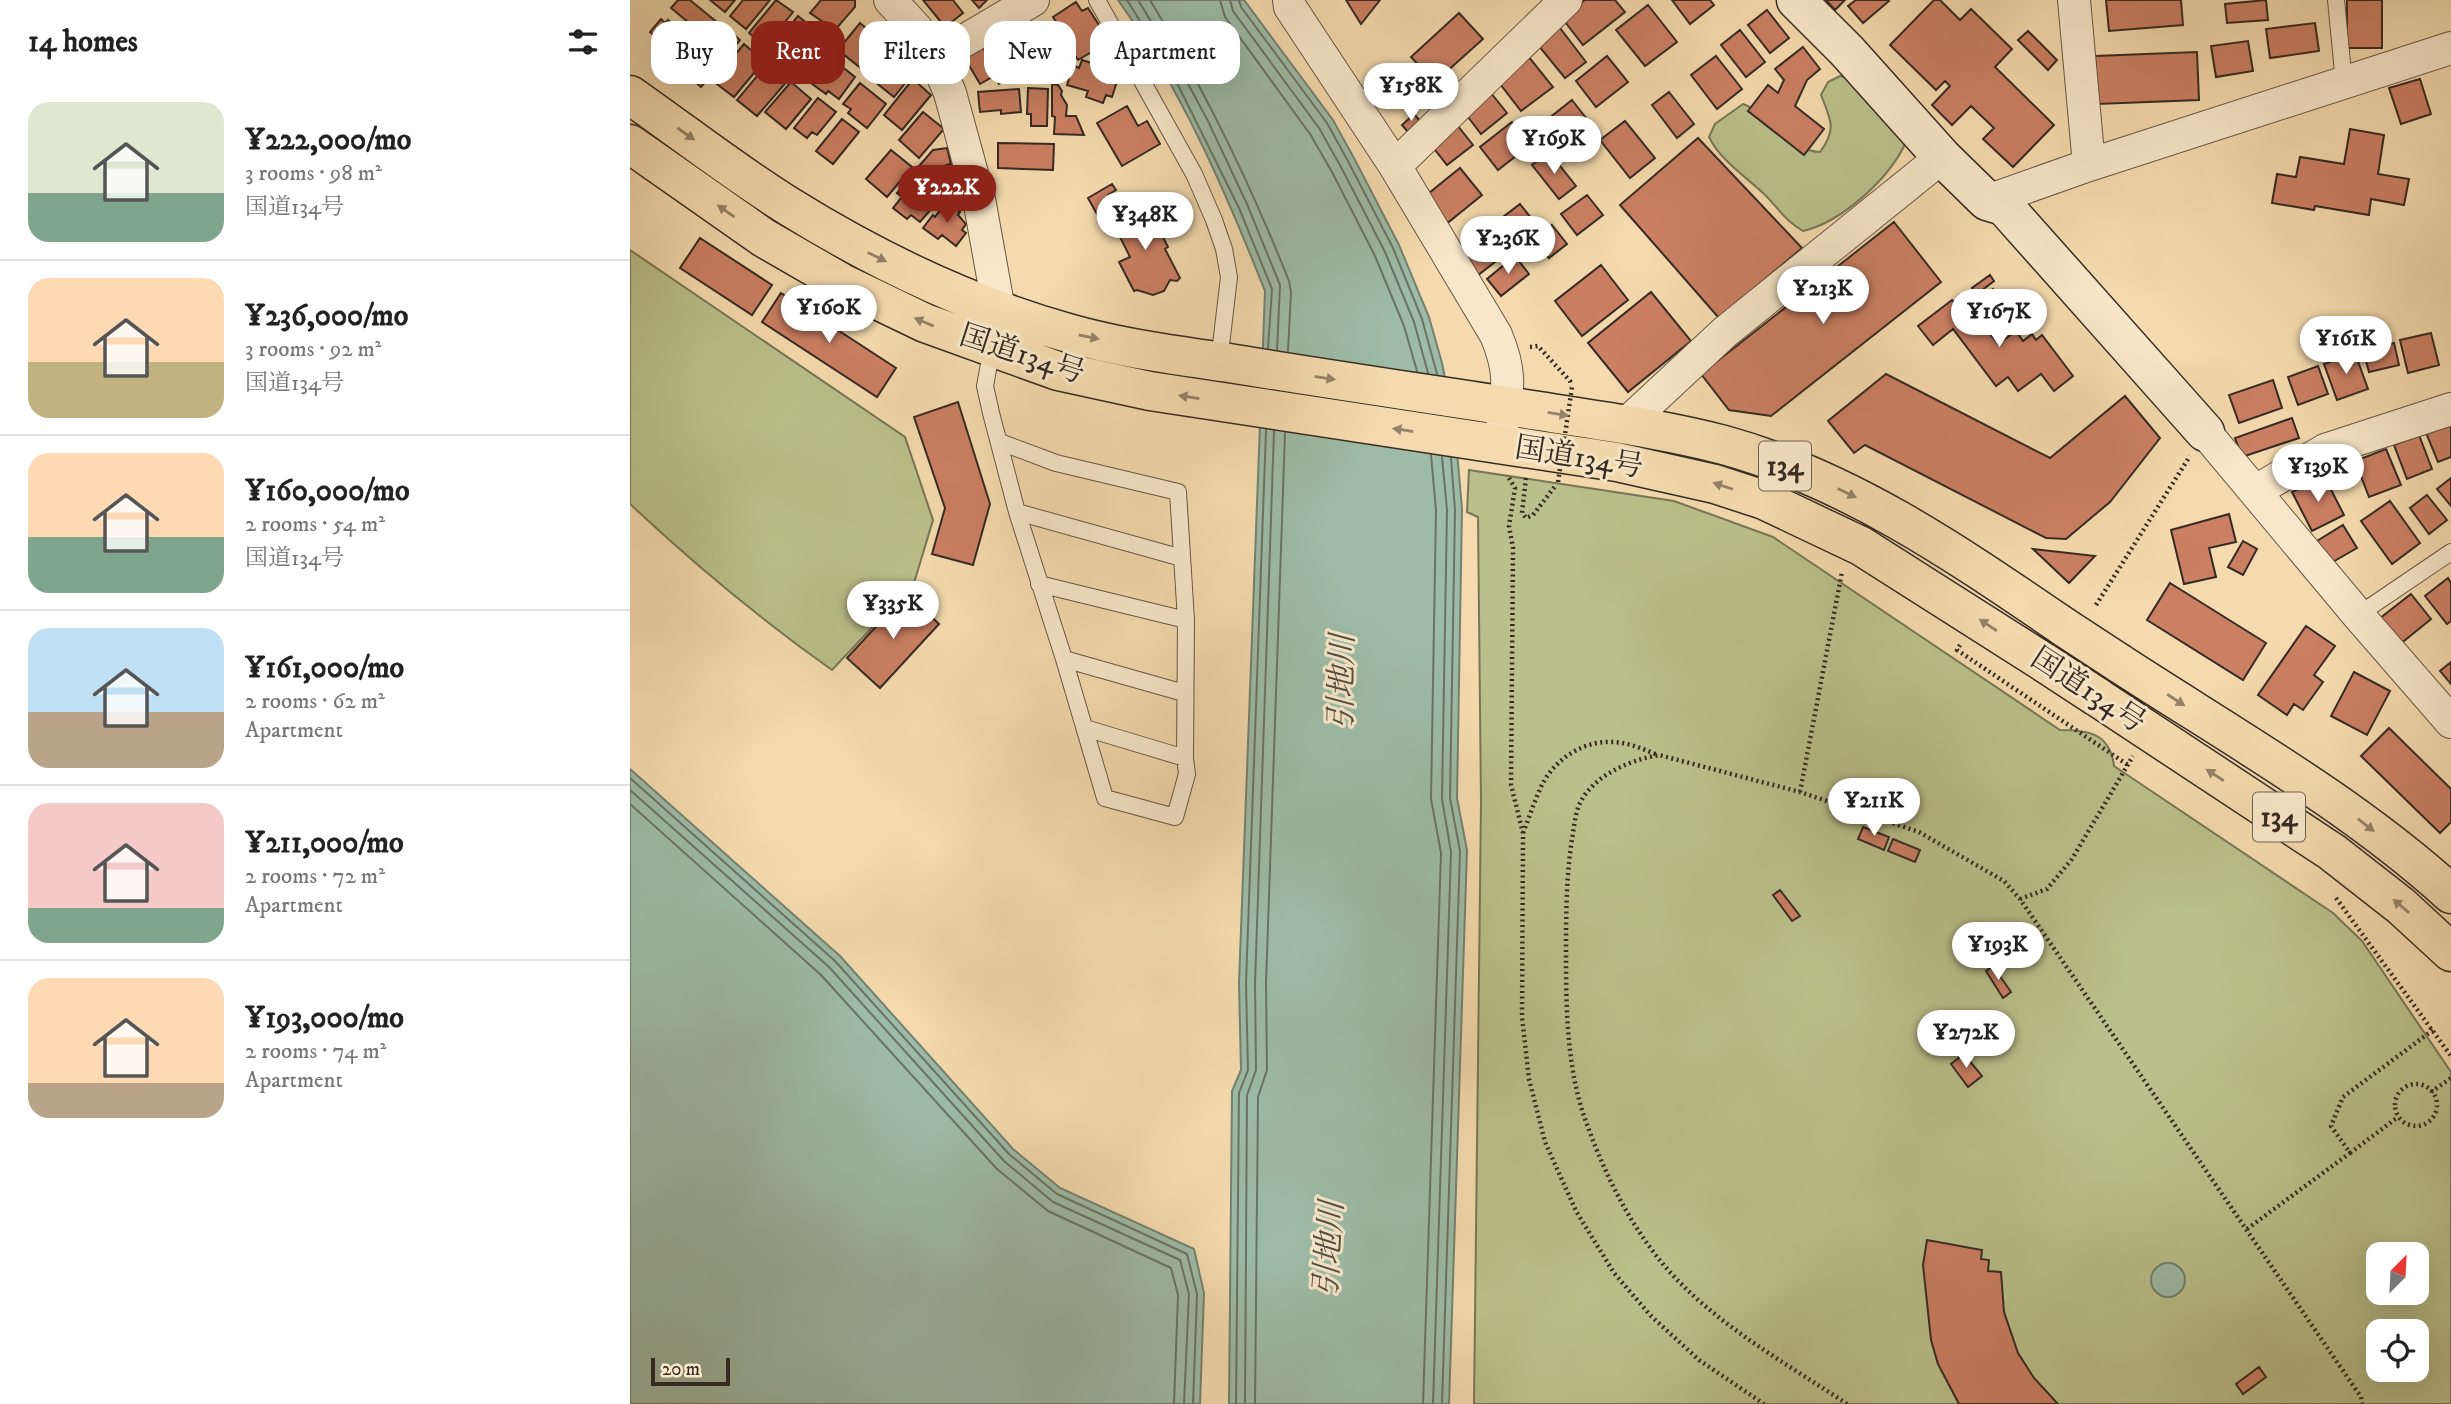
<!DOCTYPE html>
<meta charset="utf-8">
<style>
:root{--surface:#fff;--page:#f2f2f2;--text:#222;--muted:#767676;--line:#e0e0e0;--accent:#8f2418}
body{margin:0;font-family:"IM FELL DW Pica","Noto Serif JP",serif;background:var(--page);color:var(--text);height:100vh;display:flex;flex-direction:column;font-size:26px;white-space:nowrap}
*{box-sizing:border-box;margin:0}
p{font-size:23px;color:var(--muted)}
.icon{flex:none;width:38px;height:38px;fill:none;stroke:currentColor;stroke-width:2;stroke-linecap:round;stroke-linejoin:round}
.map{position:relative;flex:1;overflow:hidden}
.sheet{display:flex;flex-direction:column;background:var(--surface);width:630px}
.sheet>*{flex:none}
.banner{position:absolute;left:21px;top:21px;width:665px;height:63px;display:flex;gap:14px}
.needle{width:46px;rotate:24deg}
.tools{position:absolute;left:1736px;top:1242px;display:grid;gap:14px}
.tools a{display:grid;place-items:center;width:63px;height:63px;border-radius:14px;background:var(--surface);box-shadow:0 7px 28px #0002;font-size:35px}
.scale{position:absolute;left:21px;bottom:18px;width:79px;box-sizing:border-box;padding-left:7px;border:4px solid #362b22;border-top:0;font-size:19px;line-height:24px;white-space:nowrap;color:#362b22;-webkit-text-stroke:5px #f8e7ca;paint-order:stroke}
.price{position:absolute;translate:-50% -60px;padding:0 16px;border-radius:24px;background:#fff;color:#222;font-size:23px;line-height:46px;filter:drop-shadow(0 2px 4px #0008)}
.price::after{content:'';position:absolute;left:50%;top:42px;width:21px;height:16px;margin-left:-10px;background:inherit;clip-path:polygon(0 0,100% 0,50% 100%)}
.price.current{background:var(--accent);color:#fff}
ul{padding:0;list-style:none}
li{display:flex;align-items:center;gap:21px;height:175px;padding:0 28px}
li+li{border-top:2px solid var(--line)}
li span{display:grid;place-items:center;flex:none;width:196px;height:140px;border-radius:21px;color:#555}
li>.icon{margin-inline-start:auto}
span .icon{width:84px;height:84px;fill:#fffc;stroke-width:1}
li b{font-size:30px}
h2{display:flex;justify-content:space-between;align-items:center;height:84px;padding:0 28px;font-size:30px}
.pill{padding:0 24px;border-radius:21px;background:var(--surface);box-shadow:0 7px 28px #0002;font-size:24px;line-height:63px}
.pill.current{background:var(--accent);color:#fff}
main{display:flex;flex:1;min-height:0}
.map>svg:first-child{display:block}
.green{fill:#bac08b;stroke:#787656;stroke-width:2;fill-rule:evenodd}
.water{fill:#9dbba6;stroke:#748171;stroke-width:2}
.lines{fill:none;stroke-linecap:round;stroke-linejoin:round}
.shore{stroke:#6a7364;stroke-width:2}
.building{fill:#cb7f63;stroke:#362b22;stroke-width:2}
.lane-casing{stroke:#665745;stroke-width:18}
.street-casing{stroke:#665745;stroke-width:34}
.secondary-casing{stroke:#362b22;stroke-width:41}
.highway-casing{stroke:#362b22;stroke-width:41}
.path{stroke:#362b22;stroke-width:4.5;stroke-dasharray:2 3.5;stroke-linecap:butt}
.lane{stroke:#f8e7ca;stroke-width:16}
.street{stroke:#f8e7ca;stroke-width:32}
.secondary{stroke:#f8e7ca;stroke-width:38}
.highway{stroke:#f4daae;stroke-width:38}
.highway-bridge-casing{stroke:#362b22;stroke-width:41;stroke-linecap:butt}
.path-bridge{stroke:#362b22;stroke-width:4.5;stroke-dasharray:2 3.5;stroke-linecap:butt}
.highway-bridge{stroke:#f4daae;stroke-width:38}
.oneway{fill:#958268}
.labels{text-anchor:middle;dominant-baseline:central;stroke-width:6;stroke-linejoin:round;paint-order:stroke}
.shield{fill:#f8e7ca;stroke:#706354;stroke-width:2}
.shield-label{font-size:28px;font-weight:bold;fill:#362b22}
.street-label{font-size:30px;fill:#362b22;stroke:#f8e7ca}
.water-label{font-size:32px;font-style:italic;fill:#504f43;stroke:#f8e7ca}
</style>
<main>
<section class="sheet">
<h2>14 homes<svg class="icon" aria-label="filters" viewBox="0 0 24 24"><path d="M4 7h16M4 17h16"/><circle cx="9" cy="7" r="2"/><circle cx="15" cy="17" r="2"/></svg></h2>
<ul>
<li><span style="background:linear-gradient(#dfe7d0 65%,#7fa58c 0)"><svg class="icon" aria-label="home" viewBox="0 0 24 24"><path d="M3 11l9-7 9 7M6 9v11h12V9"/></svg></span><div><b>¥222,000/mo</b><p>3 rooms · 98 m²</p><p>国道134号</p></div></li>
<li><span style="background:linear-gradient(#ffd9b3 60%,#c2b280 0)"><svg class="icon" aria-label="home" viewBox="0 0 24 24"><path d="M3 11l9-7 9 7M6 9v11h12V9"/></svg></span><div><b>¥236,000/mo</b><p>3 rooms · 92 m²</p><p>国道134号</p></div></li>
<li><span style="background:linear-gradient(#ffd9b3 60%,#7fa58c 0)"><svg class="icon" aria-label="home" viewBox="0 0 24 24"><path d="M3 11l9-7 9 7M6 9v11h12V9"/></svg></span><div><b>¥160,000/mo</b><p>2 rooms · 54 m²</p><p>国道134号</p></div></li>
<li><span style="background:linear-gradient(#bfe0f5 60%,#b9a48a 0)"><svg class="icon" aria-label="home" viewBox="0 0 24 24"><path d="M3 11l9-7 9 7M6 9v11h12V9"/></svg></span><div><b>¥161,000/mo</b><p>2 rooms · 62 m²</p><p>Apartment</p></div></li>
<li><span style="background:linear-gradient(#f6c9c9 75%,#7fa58c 0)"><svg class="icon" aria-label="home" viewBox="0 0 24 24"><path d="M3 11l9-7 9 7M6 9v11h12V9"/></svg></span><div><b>¥211,000/mo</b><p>2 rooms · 72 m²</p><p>Apartment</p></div></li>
<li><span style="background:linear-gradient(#ffd9b3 75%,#b9a48a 0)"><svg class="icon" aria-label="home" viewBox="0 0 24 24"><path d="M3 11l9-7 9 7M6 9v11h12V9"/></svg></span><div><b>¥193,000/mo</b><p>2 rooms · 74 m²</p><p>Apartment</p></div></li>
</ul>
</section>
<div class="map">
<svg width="1821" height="1404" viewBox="0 0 1821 1404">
<rect width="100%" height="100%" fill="#f4daae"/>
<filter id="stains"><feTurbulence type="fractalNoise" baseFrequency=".00286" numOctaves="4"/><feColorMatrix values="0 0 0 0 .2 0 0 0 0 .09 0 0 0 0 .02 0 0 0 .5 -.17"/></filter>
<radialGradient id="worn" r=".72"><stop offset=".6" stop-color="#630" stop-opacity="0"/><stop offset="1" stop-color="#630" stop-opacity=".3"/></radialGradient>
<path class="green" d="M1210 76 1222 78 1276 142C1260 178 1212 222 1173 231 1154 220 1148 207 1133 193 1115 176 1090 160 1079 137L1085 124 1113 104C1141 114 1159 151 1190 152 1207 129 1201 120 1191 95L1198 82Z
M0 250 275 437 303 520 284 583 202 670C130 619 64 564 0 504Z
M839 470 1044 501 1143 537 1430 730C1458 730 1480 733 1484 766L1703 913 1732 941 1821 1072V1404H844L851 802 848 517 837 512ZM1748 1255H1787V1293H1748ZM1748 1332H1787V1370H1748Z"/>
<path class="water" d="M488 0H614L703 120 725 160 769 245 799 317 812 363 825 429 832 509 827 798 837 850 819 1404H599L602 1091 611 1070 609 983 635 291C595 190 551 89 488 0Z
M0 769 210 956 383 1149 430 1188 564 1249 574 1293 570 1404H0Z
M1521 1280a17 17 0 1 1 34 0a17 17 0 1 1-34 0Z"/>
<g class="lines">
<path class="shore" d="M497 0 542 73 609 208 642 289 638 348
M508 0 550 69 578 121 617 204 650 285 647 350
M520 0C575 90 620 183 659 281L661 292 658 351
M590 0 595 17 680 134 702 172 745 256 774 326 787 371
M600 0 603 11 689 128 711 167 755 252 784 322 798 373
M609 0 611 7 697 123 719 163 763 248 792 319 807 374
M0 778 205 961 379 1154 427 1194 557 1254 567 1294 563 1404
M0 790 199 967 374 1161 423 1202 550 1260 559 1294 554 1404
M0 804 191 975 367 1169 418 1211 541 1268 548 1295 544 1404
M606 1404 609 1093 618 1070 616 983 636 430
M615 1404 617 1095 626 1070 625 983 644 431
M625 1404 628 1097 637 1070 636 983 655 433
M793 1404 811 853 801 799 806 510 801 455
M803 1404 821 852 812 799 817 510 812 457
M812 1404 830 851 820 798 825 510 821 458"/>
</g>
<path class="building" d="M48 0H60L88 23 76 37 41 8Z
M80 0H105L95 12Z
M113 0H140L116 29 100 16Z
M146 0 163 12 135 47 119 33Z
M191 0H225V7L205 30 180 13Z
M293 0H323L333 13 315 27Z
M342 0H357L349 8Z
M716 0H750L731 24Z
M955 0H985L995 12 953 45 932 18Z
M1042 0H1080L1084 5 1060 24Z
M1196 0H1215L1205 10Z
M1226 0H1258L1259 1 1233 23 1218 6Z
M1304 0H1310L1330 20 1341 9 1382 49 1365 67 1424 125 1383 167 1353 139 1364 128 1341 106 1322 125 1302 105 1320 86 1315 81 1306 90 1260 45Z
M1476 0H1551L1553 25 1479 31Z
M1636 0 1638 20 1597 23 1595 4Z
M1717 0H1752V48H1717Z
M446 2 452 11 458 8 476 36 473 38 475 41 469 45 470 47 448 60 432 35 429 37 425 30 422 31 419 26 426 22 423 17Z
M1018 5 1047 42 1015 66 986 30Z
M1137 10 1159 38 1140 53 1118 25Z
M829 13 853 39 805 82 781 57Z
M168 16 184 29 156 63 140 50Z
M31 19 35 23 38 20 59 39 41 64 30 55 38 46 20 32Z
M230 23 254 43 232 69 208 50Z
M1685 23 1689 51 1640 58 1636 29Z
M95 27 110 40 71 87 56 74Z
M930 28 956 62 935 78 908 45Z
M1110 30 1135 62 1116 77 1091 45Z
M1398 31 1427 60 1418 70 1388 40Z
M187 32 204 45 176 79 159 66Z
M398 36 416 67 393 80 389 72 369 84 364 76 350 84 333 55 352 45 356 53 376 41 379 47Z
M1618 41 1623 71 1586 77 1581 46Z
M114 44 134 61 104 97 83 81Z
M1173 47 1190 69 1177 80 1165 106 1194 129 1174 155 1118 111 1138 85 1148 93 1154 80 1145 69Z
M268 52 288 67 264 97 244 81Z
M1567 52 1569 100 1467 104 1465 56Z
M898 56 923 87 891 111 867 80Z
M977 56 998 82 966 107 946 81Z
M1086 56 1112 89 1087 109 1061 75Z
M201 58 225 77 209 99 198 91 196 94 181 83Z
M452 60 490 72 482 97 476 95 473 103 456 97 458 91 437 85 443 65 449 68Z
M138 63 158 80 127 116 107 100Z
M774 68 798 95 783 108 759 80Z
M283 79 301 95 272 130 254 115Z
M1790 79 1801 114 1771 124 1759 88Z
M161 82 181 99 156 129 135 112Z
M230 83 256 104 237 128 218 113 221 109 213 104Z
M422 84 428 85 432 91 431 95 437 105 436 116H446L454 135 424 134 425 117 422 116Z
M398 88 418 89 417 126H401V114H397Z
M389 89 391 112 371 114V110L350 112 348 92Z
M1039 92 1064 124 1047 138 1022 105Z
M861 93 877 113 851 134 835 113Z
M188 98 206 112 187 135 182 132 177 138 164 128Z
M942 100 967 132 943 151 918 119Z
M497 106 508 126 517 121 530 144 492 166 467 123Z
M293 112 314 129 289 158 269 140Z
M784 114 790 121 778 132 772 125Z
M212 119 229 132 203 164 186 151Z
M824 121 843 145 817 165 798 141Z
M995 121 1025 158 1000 178 970 140Z
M882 122 900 145 868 170 850 147Z
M1720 129 1754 135 1748 174 1779 179 1774 205 1741 199 1739 215 1685 206 1684 210 1642 203 1647 174 1666 177 1670 157 1714 164Z
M1068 138 1172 248 1089 318 990 205Z
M368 143 424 144 423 170 368 168Z
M317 148 321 164 316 165V169H321L320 174 318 175 324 182 310 195 294 182 297 177 291 172 289 166 303 150Z
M261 150 282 167 257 197 236 179Z
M919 152 946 186 929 199 902 165Z
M830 168 852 195 815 225 793 198Z
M278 180 282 183 284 181 308 201 290 222 281 215 277 219 263 208 272 197 267 193Z
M482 184 486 190 478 195 486 207 483 209 478 202 474 204 478 211 468 216 458 198Z
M957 195 973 215 947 235 931 214Z
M316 202 330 212 328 215 336 224 332 230 336 233 326 246 312 235 308 239 293 228 303 215 305 217Z
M516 204 538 247 535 249 550 278 547 281 540 280 534 291 523 295 507 290 504 291 489 262 500 257 482 221Z
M890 204 909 228 884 248 864 224Z
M1264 222 1311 282 1141 416 1099 410 1071 374Z
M922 225 937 244 919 258 904 239Z
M864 231 879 251 847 276 832 256Z
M70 238 142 285 122 315 50 268Z
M885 256 899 274 871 296 857 279Z
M971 265 998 300 952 336 925 301Z
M1360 275 1364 281 1347 294 1342 288Z
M1363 289 1366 294 1356 302 1352 297Z
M1021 292 1061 341 998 392 958 343Z
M151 293 266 368 247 397 132 322Z
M1322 300 1328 307 1335 302 1368 344 1386 331 1393 341 1402 334 1406 340 1412 335 1443 376 1424 391 1411 374 1388 391 1378 377 1366 386 1323 329 1303 345 1288 326Z
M1801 333 1809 365 1778 373 1770 340Z
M1764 343 1769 365 1739 372 1733 350Z
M1725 353 1738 389 1707 400 1694 364Z
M1688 366 1698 394 1668 405 1658 377Z
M1256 374 1420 458 1495 396 1530 438 1480 502 1436 539 1416 538 1235 445 1224 453 1198 421Z
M1643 380 1652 408 1609 423 1599 395Z
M328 402 360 504 343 565 302 554 315 508 284 417Z
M1821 417V457L1808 462 1794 428Z
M1662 418 1669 438 1612 457 1605 438Z
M1789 435 1802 469 1777 479 1764 445Z
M1756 449 1771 485 1739 497 1725 461Z
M1694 476 1714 515 1682 531 1662 492Z
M1821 478V506L1807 489Z
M1797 495 1817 520 1799 534 1780 508Z
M1760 501 1790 543 1762 564 1731 521Z
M1599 514 1606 542 1579 548 1586 577 1554 584 1541 530Z
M1713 525 1727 548 1701 563 1687 541Z
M1613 541 1627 549 1613 575 1598 567Z
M1403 549 1465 556 1439 583Z
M1818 578 1821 583V621L1817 624 1795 596Z
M1540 583 1636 643 1613 680 1517 620Z
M277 593 309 624 250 688 217 658Z
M1781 594 1801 619 1769 645 1749 619Z
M1676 626 1705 646 1684 675 1693 682 1673 710 1664 704 1657 715 1628 695Z
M1821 662V684L1810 671Z
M1724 672 1760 691 1737 735 1701 716Z
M1759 728 1821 789V822L1810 833 1731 756Z
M1233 827 1259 837 1254 850 1228 839Z
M1263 839 1290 850 1285 862 1258 851Z
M1150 890 1170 916 1162 921 1143 895Z
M1363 966 1381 992 1373 998 1356 971Z
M1334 1054 1352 1076 1338 1087 1321 1064Z
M1297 1240 1352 1250 1351 1259 1359 1260 1358 1271 1371 1272 1374 1312 1388 1353 1404 1378 1428 1404H1329L1308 1364 1301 1340 1293 1265Z
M1629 1367 1636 1377 1613 1394 1606 1384Z"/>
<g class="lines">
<g class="lane-casing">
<path id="lane" d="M467 0 564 174 584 220 594 249 599 277 589 362
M1706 0 1714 83
M362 348 355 386 361 413 387 512 434 659 475 798 545 817 557 774 555 758
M370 442 426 463 548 492 556 620 555 758 455 728
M387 512 552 558
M409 584 556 620
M1728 615 1821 552
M434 659 554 693"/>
</g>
<g class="street-casing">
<path id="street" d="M260 0 286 28 305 58 320 93 349 199 369 310
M659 0 660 7 765 166
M1444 0 1459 165
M305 58 403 0
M1357 201 1459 165 1821 48
M995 425 1095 332 1312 157
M872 428C878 389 882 373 866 335L765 166 936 0
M1575 432 1728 615 1821 722
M1626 491 1695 450 1821 409"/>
</g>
<g class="secondary-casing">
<path id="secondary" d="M1166 0 1217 51 1312 157 1357 201 1374 206 1575 432"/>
</g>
<g class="highway-casing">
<path id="highway" d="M0 95C53 132 105 173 160 207 247 261 339 305 438 333 490 348 545 355 599 363 702 380 806 395 909 411 971 421 1033 429 1094 445 1221 480 1330 556 1437 629
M0 144 134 238 212 283 295 323 428 371 520 391 987 462 1085 484 1134 500 1231 546 1415 663
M1489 663C1601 736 1722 804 1821 894
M1467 697 1702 852 1771 906 1821 952"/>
</g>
<path class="path" d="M900 347 908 346 940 381 941 386
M879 478 885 488 879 526 883 548 881 785 893 833 892 1017 899 1079 915 1142 946 1211 984 1273 1021 1316 1069 1360 1134 1404
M896 478 892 513 896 518 903 515 926 485
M1466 605 1560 456
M1330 645 1327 650 1498 765
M1170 792 1212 572
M893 833C899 818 904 802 911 787 923 761 951 741 981 742 997 742 1013 749 1028 755
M1706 898 1821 1056
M1390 899 1417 889 1442 859 1503 756
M1765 1105a21 21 0 1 1 42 0a21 21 0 1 1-42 0Z
M1801 1092 1821 1078
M1720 1153 1768 1117
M1617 1229 1720 1153 1701 1126 1713 1097 1803 1030
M1217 1404C1147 1357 1069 1316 1019 1246 990 1206 969 1160 953 1113 937 1064 936 1007 936 956 936 917 936 878 942 839 944 828 945 813 950 803 964 775 1000 760 1029 755L1170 792 1289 832 1374 881 1390 899 1731 1397 1732 1404"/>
<use href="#lane" class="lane"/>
<use href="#street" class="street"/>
<use href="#secondary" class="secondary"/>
<use href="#highway" class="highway"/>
<g class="highway-bridge-casing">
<path id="highway-bridge" d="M1437 629 1489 663
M1415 663 1467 697"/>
</g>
<path class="path-bridge" d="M928 482 942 387"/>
<use href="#highway-bridge" class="highway-bridge"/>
</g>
<defs><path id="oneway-solid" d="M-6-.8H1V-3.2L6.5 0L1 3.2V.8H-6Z" transform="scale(1.75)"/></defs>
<g class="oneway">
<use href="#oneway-solid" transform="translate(56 134) rotate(35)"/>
<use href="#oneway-solid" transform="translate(96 211) rotate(-145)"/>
<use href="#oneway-solid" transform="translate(247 257) rotate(26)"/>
<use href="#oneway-solid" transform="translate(294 322) rotate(-157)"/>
<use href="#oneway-solid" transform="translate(459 337) rotate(12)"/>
<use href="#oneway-solid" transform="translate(695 378) rotate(9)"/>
<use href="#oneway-solid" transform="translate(559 397) rotate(-171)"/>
<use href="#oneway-solid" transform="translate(928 414) rotate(9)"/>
<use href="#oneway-solid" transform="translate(773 430) rotate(-171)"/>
<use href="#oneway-solid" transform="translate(1093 486) rotate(-162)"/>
<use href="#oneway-solid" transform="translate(1217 493) rotate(26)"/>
<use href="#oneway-solid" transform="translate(1358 625) rotate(-147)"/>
<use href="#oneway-solid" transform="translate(1546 700) rotate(33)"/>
<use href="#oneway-solid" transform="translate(1585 775) rotate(-147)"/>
<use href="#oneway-solid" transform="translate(1736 825) rotate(38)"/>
<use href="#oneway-solid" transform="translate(1771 906) rotate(-140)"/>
</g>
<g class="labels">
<g class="shield">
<rect x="1129" y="441.5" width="52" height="49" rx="5"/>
<rect x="1623" y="792.5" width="52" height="49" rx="5"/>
</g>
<g class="shield-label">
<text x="1155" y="466">134</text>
<text x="1649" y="817">134</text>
</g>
<g class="street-label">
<text transform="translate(392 355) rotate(18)">国道134号</text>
<text transform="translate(949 458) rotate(9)">国道134号</text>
<text transform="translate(1458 691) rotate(33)">国道134号</text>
</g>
<g class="water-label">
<text transform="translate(713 682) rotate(-89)">引地川</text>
<text transform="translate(700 1249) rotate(-86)">引地川</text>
</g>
</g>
<rect width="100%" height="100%" filter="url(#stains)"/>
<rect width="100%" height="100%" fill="url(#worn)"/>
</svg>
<div class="tools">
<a><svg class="needle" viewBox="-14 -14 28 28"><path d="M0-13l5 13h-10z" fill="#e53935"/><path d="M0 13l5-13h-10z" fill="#767676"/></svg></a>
<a><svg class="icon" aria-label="locate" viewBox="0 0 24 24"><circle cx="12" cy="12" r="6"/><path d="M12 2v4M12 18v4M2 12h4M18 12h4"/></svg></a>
</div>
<div class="scale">20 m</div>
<b class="price" style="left:781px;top:123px">¥158K</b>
<b class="price" style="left:924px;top:176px">¥169K</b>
<b class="price current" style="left:317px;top:225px">¥222K</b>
<b class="price" style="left:515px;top:252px">¥348K</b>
<b class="price" style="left:878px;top:276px">¥236K</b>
<b class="price" style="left:1193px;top:326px">¥213K</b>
<b class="price" style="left:199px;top:345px">¥160K</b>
<b class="price" style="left:1369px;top:349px">¥167K</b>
<b class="price" style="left:1716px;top:376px">¥161K</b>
<b class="price" style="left:1688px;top:504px">¥139K</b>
<b class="price" style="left:263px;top:641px">¥335K</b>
<b class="price" style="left:1244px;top:838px">¥211K</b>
<b class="price" style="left:1368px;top:982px">¥193K</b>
<b class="price" style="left:1336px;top:1070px">¥272K</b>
<div class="banner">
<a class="pill">Buy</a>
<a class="pill current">Rent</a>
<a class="pill">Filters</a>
<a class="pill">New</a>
<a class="pill">Apartment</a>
</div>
</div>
</main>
